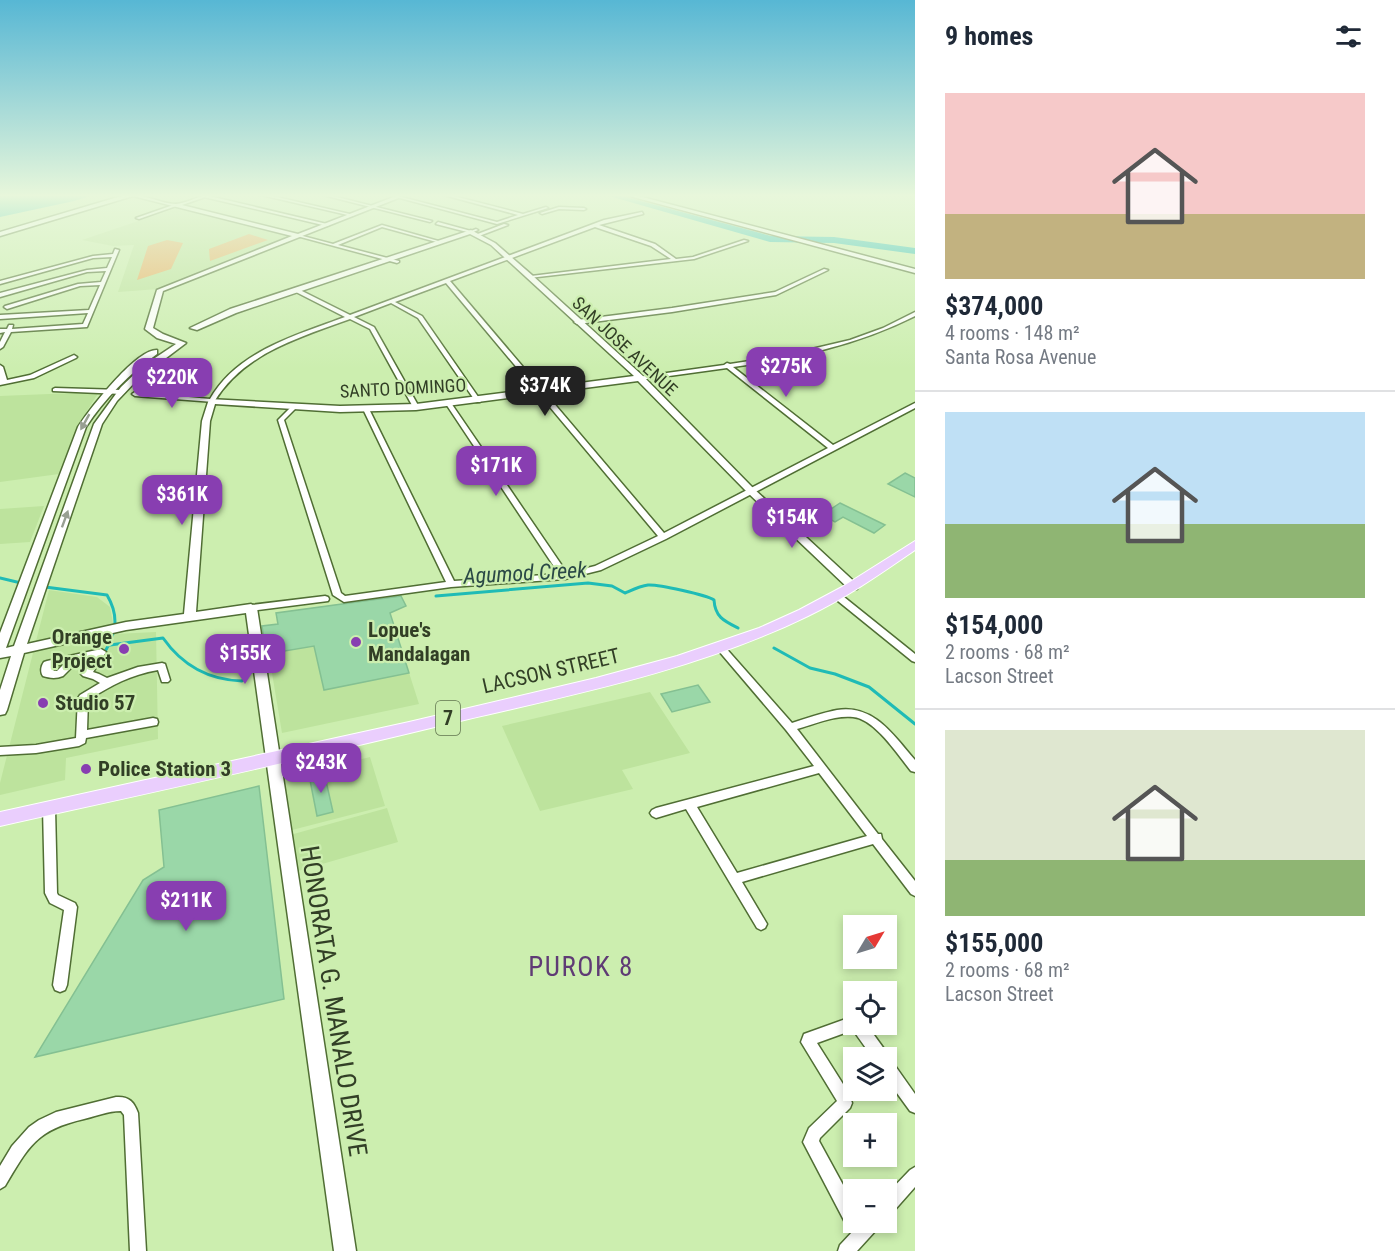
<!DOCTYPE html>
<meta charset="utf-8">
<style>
:root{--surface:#fff;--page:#f6f6f7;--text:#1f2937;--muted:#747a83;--line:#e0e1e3;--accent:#883eb1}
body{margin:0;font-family:"Roboto Condensed",sans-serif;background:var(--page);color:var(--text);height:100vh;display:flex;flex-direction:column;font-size:22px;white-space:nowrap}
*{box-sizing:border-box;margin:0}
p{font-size:20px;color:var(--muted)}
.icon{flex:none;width:33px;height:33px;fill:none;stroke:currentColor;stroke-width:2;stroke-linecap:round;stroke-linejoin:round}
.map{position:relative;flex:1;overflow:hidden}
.panel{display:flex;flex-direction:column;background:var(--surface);width:480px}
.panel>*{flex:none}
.needle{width:39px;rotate:52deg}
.fabs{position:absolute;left:843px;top:915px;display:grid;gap:12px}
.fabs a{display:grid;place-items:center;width:54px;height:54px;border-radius:0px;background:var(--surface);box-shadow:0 3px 9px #0003;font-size:30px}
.price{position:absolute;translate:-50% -51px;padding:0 14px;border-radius:12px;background:var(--accent);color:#fff;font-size:20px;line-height:39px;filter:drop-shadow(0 2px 3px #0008)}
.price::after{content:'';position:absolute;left:50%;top:36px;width:18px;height:14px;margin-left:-9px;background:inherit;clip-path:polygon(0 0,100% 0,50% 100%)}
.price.active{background:#222;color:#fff}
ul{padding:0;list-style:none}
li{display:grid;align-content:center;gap:12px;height:318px;padding:0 30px}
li+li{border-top:2px solid var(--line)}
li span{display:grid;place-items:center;height:186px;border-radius:0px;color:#555}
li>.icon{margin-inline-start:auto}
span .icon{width:108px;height:108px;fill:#fffc;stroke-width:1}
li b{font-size:26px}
h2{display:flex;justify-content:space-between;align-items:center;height:72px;padding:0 30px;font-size:26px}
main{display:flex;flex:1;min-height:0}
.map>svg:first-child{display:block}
.built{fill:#bde39d}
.green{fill:#eaad5f}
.water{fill:#1fbbb6}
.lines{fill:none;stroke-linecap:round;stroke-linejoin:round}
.stream{stroke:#1fbbb6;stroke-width:3}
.river{fill:#1fbbb6;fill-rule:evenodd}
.building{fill:#9ad7a8;stroke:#84c092;stroke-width:1.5}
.street-casing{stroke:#506e34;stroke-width:3}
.secondary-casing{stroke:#506e34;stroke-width:3}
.primary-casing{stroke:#fff;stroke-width:2}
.street{fill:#fff;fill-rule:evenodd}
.secondary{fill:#fff;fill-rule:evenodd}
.primary{fill:#eacefd;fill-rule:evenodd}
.oneway{fill:#989f92}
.poi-dot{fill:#883eb1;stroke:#cceeaf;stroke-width:2}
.labels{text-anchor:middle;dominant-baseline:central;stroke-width:4.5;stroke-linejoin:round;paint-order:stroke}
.far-street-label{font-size:18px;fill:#323f26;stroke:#cceeaf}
.shield{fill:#cceeaf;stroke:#60744f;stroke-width:1.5}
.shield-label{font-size:20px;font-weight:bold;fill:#323f26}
.poi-label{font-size:21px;font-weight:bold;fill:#323f26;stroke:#cceeaf;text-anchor:start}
.street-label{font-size:21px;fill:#323f26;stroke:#cceeaf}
.water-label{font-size:22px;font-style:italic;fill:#2a4846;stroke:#cceeaf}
.near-street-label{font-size:26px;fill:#323f26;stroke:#cceeaf}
.near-neighbourhood-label{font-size:27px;letter-spacing:1.5px;fill:#5f3b75;stroke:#cceeaf}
</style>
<main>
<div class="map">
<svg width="915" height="1251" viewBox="0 0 915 1251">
<rect width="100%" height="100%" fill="#cceeaf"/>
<path class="built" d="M177 208 293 237 158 289 118 292 134 245 113 246 82 240Z
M99 392 78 425 59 474 0 482V396Z
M44 506 30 542 0 544V509Z
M49 590 97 597 110 607 115 634 156 632 158 739 66 758 65 780 0 795V783Z
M401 595 406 606 390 613 419 704 282 733 270 661 278 652 277 643 262 645 260 627 277 624 276 613Z
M650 692 690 753 622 770 633 789 540 811 502 726Z
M370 757 385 806 292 830 282 779Z
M387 808 398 842 298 871 290 835Z"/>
<path class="green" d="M249 234 268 240 210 261 209 249Z
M167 240 183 243 171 269 137 280 148 246Z"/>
<path class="water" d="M0 194H96L74 201 0 217Z"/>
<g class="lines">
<path class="stream" d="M0 578 21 583
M45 587 107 595C120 617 116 634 103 655
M436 596 588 583 612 586 625 593C632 590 640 586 648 585 657 584 707 595 714 600 715 617 724 621 738 628
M110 645 163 638C182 665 209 680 242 681L251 672
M774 648 810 668 835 674 869 687 915 724"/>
<path class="river" d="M602 194H615L771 236 834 237 915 248V254L834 243 770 242Z"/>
</g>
<path class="building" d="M905 473 915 478V497L888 484Z
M840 503 885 525 874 533 843 517 835 522 822 515Z
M401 596 406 606 390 613 409 673 324 690 314 646 279 652 277 643 265 645 262 626 278 624 276 613Z
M698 685 710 702 672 712 661 694Z
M324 772 333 812 317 816 309 775Z
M259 786 284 999 35 1057 143 880 164 867 159 810Z"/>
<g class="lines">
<g class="street-casing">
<path id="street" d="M257 194H264L354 215 352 216Z
M319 194H325L432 221 430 222Z
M440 194H446L523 214 546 207 548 208 497 224 396 197 398 196 497 222 518 215Z
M205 195 327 224 329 225 327 226 204 197Z
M176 204 179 205 139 219 136 218Z
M559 207 584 208 586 209 584 210 559 209 542 214 540 213Z
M642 212 643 214 599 225 655 244 676 259 693 257 744 240 748 241 694 259 529 278V276H531L671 259 651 246 595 227 450 281 664 533 828 448 727 368 640 380 638 379V377L724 365 727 363 730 364 782 356 850 340 883 328 915 312V316C857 345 797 358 733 367L833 445 913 404 915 403V408L666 539 601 570 565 579 451 587 344 602 333 595 278 420 293 405 298 406 284 420 341 593 345 596 446 582 363 409 366 407 369 409 454 581 559 574 446 404 449 402 451 403 567 573 595 566 658 536 446 283 395 302 422 316 481 401 480 402H476L418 318 391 303 354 317 374 327 419 407 418 408 413 407 370 329 350 319C298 338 244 353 214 402L135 396 132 394 135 392 210 399C237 351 297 335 345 317L294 291V289H298L350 315 604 220Z
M438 222 471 231 476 229 478 230 471 233 436 224Z
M504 224 508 225 479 236 475 235Z
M382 225 442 242 440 243 382 227 338 245 399 261V262L397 263 297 236 299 235 333 244Z
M115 249 119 250 87 327 11 332 3 347 0 349V342L5 332 0 333V329H7L9 325H13L12 329 83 324 88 313 0 319V315L89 310 100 285 80 286 7 309 4 307 5 306 78 284 101 282 106 271 87 272 0 297V293L87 270 107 268 112 257 93 258 0 284V281L93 256 113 254Z
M824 269 828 270 776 295 672 312 577 324 574 322 577 320 672 308 775 292Z
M74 355 77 357 76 358 34 378 0 385V365L3 367 7 380 30 375Z
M55 388 122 390 125 392 122 394 53 391V389Z
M836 592 839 593 915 654V662L912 661 833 597 832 595 833 593Z
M325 596 328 597 329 599 328 601 251 611 247 608 251 605Z
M721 645 724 646 792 723C807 718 822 713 837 710 874 704 894 736 915 760V772L911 771C898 755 875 719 853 717 835 715 815 724 797 729L878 834H881L882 839 915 881V896L911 894 873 844 742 882 767 924 765 928 761 930 757 928 686 809 656 818 652 816 650 813 652 810 656 808 814 766 786 730 718 650 716 648 718 646ZM819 773 867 836 737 873 697 807Z
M101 649 106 652 93 672 99 674 107 678 138 667 162 663 165 664 170 680 168 682H162L158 670C130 675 112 685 88 700L87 730 153 718 157 719 158 722 157 725 86 738 85 743 79 746 36 753 0 755V747L36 745 76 738 78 698 80 695 100 683 93 679 83 676 81 674 93 657 79 660 63 676C56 679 49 678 43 676 40 672 41 666 44 662L47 661ZM65 663 57 671H54L51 667Z
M49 803 53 805 55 808 57 893 58 895 75 903 77 907 67 985 65 990 60 992 55 990 53 985 64 910 50 903 45 893 43 808 45 805Z
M854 1016V1024H866L887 1053 889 1059 891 1060 915 1094V1113L910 1111 886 1078V1058H873L853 1030 817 1043 848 1092 852 1103 850 1108 820 1138 819 1141 854 1205V1222H880L878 1228 857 1251H838L840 1245 854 1230 848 1228 803 1142 809 1128 837 1101 801 1042 804 1034Z
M116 1097C129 1096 134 1102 138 1113L146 1251H130L124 1115 121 1111C108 1111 96 1116 84 1119 36 1130 29 1146 5 1186L0 1189V1166L12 1146 29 1127 39 1120 56 1112Z
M915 1167V1187L892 1213 886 1215V1195L910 1170Z"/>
</g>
<g class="secondary-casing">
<path id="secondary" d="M128 194C145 194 161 204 176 204 189 203 200 194 214 194L182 205 298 234 396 196 401 197 163 291 153 328 163 334 186 343 137 380 117 401 102 424 27 644 126 622 184 614 202 421 209 399 340 406 416 404 634 376 491 245 470 234 236 313 197 330 190 328 230 309 471 230 495 243 533 276 643 376 754 489 859 586 857 589H849L748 493 638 381 416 410 340 412 215 404 210 421 196 612 251 604 257 608 356 1251H334L246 613 126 630 24 653 7 710 5 714 0 715V690L11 656 0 658V633L78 427C89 410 136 349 157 350V354C129 374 105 398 86 427L6 648 14 646 94 424 121 387 143 366 176 344 157 338 145 329 157 290 292 236 133 196 0 236V232Z
M622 194H631L915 269V273Z"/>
</g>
<g class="primary-casing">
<path id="primary" d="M915 541V550C880 574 846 598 808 616 693 672 566 696 443 725 296 761 148 793 0 826V812L409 722 596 678 677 656 759 628 799 610 842 587Z"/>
</g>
<use href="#street" class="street"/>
<use href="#secondary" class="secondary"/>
<use href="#primary" class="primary"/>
</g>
<defs><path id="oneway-solid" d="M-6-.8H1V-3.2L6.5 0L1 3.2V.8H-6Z" transform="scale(1.5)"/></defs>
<g class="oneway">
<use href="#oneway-solid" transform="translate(85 422) rotate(119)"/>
<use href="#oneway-solid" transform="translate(65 519) rotate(-70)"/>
</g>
<linearGradient id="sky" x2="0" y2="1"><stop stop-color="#57b7d4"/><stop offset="0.53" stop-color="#e8f7db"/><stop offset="1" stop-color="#e8f7db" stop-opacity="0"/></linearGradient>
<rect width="915" height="369" fill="url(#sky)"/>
<g class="poi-dot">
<circle cx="356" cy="642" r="6"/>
<circle cx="124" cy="649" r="6"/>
<circle cx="43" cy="703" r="6"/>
<circle cx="86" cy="769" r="6"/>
</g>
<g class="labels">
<g class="far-street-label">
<text transform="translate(625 346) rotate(43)">SAN JOSE AVENUE</text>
<text transform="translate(403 388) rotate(-3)">SANTO DOMINGO</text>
</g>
<rect class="shield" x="436" y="701" width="24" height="34" rx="4.5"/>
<g class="shield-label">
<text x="448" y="718">7</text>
</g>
<g class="poi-label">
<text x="368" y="630">Lopue's<tspan x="368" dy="24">Mandalagan</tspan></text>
<text x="112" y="637" text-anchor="end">Orange<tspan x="112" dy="24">Project</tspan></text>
<text x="55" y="703">Studio 57</text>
<text x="98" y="769">Police Station 3</text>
</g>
<g class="street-label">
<text transform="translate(551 671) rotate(-13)">LACSON STREET</text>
</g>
<g class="water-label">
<text transform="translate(525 573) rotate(-3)">Agumod Creek</text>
</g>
<g class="near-street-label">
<text transform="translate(334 1001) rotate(81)">HONORATA G. MANALO DRIVE</text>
</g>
<g class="near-neighbourhood-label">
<text x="581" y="967">PUROK 8</text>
</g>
</g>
</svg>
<div class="fabs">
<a><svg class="needle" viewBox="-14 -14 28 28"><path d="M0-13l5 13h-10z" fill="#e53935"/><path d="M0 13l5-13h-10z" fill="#747a83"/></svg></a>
<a><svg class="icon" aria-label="locate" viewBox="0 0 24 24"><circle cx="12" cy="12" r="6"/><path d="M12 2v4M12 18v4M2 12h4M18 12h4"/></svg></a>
<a><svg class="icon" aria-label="layers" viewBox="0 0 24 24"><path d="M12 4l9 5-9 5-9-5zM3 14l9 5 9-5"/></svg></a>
<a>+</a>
<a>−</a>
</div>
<b class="price" style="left:786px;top:398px">$275K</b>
<b class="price" style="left:172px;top:409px">$220K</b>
<b class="price active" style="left:545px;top:417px">$374K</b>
<b class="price" style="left:496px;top:497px">$171K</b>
<b class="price" style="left:182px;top:526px">$361K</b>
<b class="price" style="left:792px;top:549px">$154K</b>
<b class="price" style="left:245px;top:685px">$155K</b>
<b class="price" style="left:321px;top:794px">$243K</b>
<b class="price" style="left:186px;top:932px">$211K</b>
</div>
<section class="panel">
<h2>9 homes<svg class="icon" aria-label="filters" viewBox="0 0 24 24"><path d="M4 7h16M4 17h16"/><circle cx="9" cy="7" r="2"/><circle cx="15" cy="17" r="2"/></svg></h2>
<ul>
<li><span style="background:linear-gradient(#f6c9c9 65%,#c2b280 0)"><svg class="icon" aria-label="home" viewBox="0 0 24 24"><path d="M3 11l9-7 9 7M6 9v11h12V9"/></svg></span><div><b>$374,000</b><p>4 rooms · 148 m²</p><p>Santa Rosa Avenue</p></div></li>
<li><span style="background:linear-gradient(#bfe0f5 60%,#8fb573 0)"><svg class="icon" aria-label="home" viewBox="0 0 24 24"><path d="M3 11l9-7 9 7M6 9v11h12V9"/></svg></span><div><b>$154,000</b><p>2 rooms · 68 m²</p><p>Lacson Street</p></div></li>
<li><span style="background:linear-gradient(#dfe7d0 70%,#8fb573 0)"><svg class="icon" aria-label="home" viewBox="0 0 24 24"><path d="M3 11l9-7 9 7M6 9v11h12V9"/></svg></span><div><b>$155,000</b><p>2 rooms · 68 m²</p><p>Lacson Street</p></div></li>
</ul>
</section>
</main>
